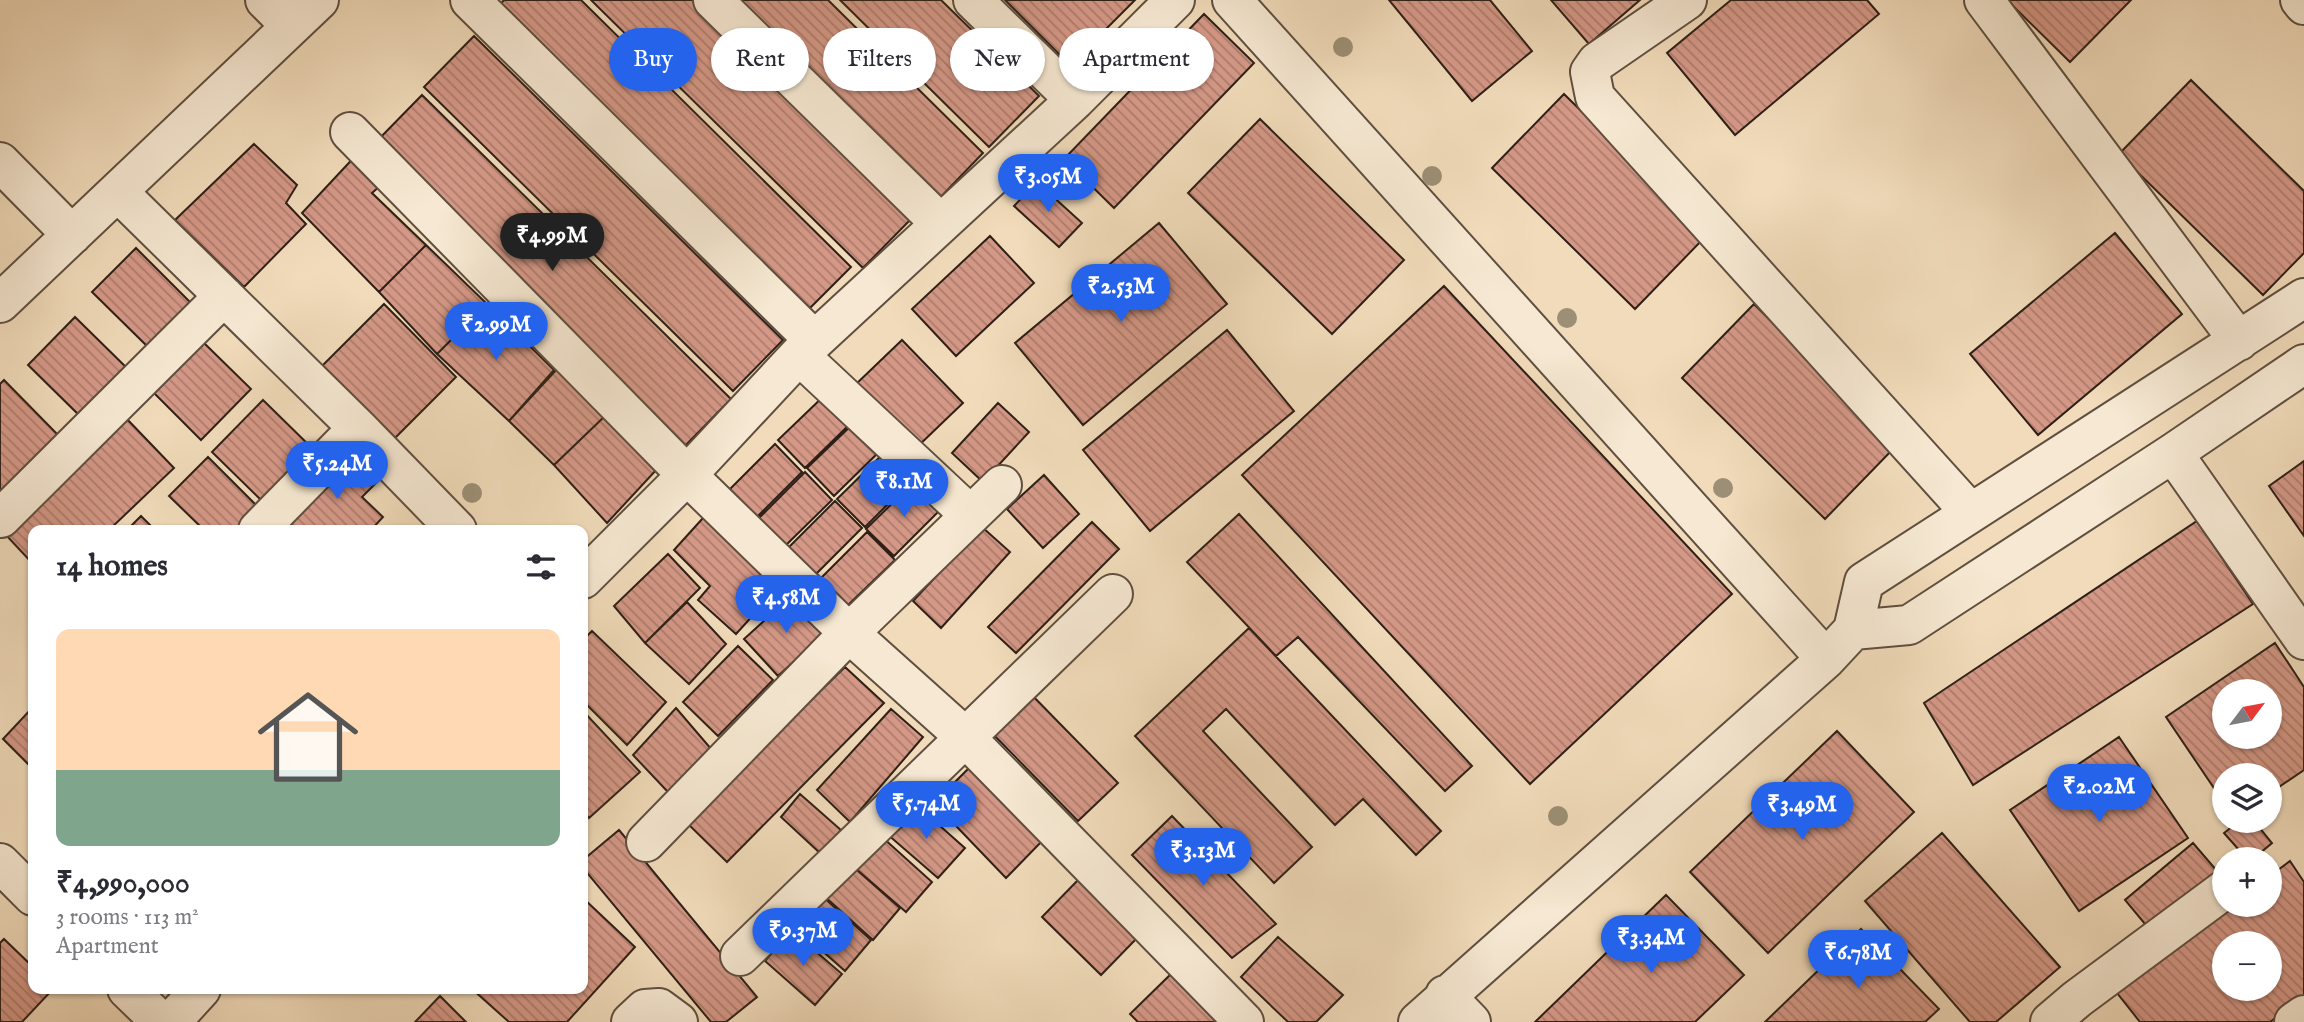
<!DOCTYPE html>
<meta charset="utf-8">
<style>
:root{--surface:#fff;--page:#f2f2f3;--text:#2b2b33;--muted:#7c7c81;--line:#e1e1e2;--accent:#2563eb}
body{margin:0;font-family:"IM FELL English",serif;background:var(--page);color:var(--text);height:100vh;display:flex;flex-direction:column;font-size:26px;white-space:nowrap}
*{box-sizing:border-box;margin:0}
p{font-size:23px;color:var(--muted)}
.icon{flex:none;width:38px;height:38px;fill:none;stroke:currentColor;stroke-width:2;stroke-linecap:round;stroke-linejoin:round}
.map{position:relative;flex:1;overflow:hidden}
.panel{position:absolute;left:28px;top:525px;width:560px;height:469px;display:flex;flex-direction:column;background:var(--surface);border-radius:14px;box-shadow:0 2px 5px #0004}
.panel>*{flex:none}
.hud{position:absolute;left:609px;top:28px;width:665px;height:63px;display:flex;gap:14px}
.needle{width:46px;rotate:58deg}
.tools{position:absolute;left:2212px;top:679px;display:grid;gap:14px}
.tools a{display:grid;place-items:center;width:70px;height:70px;border-radius:50%;background:var(--surface);box-shadow:0 2px 5px #0004;font-size:35px}
.price{position:absolute;translate:-50% -60px;padding:0 16px;border-radius:24px;background:var(--accent);color:#fff;font-size:23px;line-height:46px;filter:drop-shadow(0 2px 4px #0008)}
.price::after{content:'';position:absolute;left:50%;top:42px;width:21px;height:16px;margin-left:-10px;background:inherit;clip-path:polygon(0 0,100% 0,50% 100%)}
.price.on{background:#222;color:#fff}
ul{padding:0;list-style:none}
li{display:grid;align-content:center;gap:14px;height:371px;padding:0 28px}
li+li{border-top:2px solid var(--line)}
li span{display:grid;place-items:center;height:217px;border-radius:14px;color:#555}
li>.icon{margin-inline-start:auto}
span .icon{width:126px;height:126px;fill:#fffc;stroke-width:1}
li b{font-size:30px}
h2{display:flex;justify-content:space-between;align-items:center;height:84px;padding:0 28px;font-size:30px}
.tag{padding:0 24px;border-radius:32px;background:var(--surface);box-shadow:0 2px 5px #0004;font-size:24px;line-height:63px}
.tag.on{background:var(--accent);color:#fff}
.map>svg:first-child{display:block}
.building{fill:url(#building-back-hatch);stroke:#2e2017;stroke-width:2;fill-rule:evenodd}
.lines{fill:none;stroke-linecap:round;stroke-linejoin:round}
.minor-casing{stroke:#5f4f40;stroke-width:42}
.minor{stroke:#f6e8d2;stroke-width:38}
.tree{fill:#9c8f75}
</style>
<div class="map">
<svg width="2304" height="1022" viewBox="0 0 2304 1022">
<defs>
<pattern id="building-back-hatch" width="6" height="6" patternUnits="userSpaceOnUse" patternTransform="scale(1.75)"><rect width="6" height="6" fill="#d59887"/><path d="M-1 5l2 2M0 0l6 6M5-1l2 2" fill="none" stroke="#ad7c6d"/></pattern>
</defs>
<rect width="100%" height="100%" fill="#f1dbba"/>
<filter id="stains"><feTurbulence type="fractalNoise" baseFrequency=".00286" numOctaves="4"/><feColorMatrix values="0 0 0 0 .2 0 0 0 0 .09 0 0 0 0 .02 0 0 0 .5 -.17"/></filter>
<radialGradient id="worn" r=".72"><stop offset=".6" stop-color="#630" stop-opacity="0"/><stop offset="1" stop-color="#630" stop-opacity=".3"/></radialGradient>
<path class="building" d="M504 0H581L851 267 801 317 493 12Z
M591 0H692L912 218 863 268Z
M727 0H828L983 153 934 204Z
M840 0H941L1039 96 989 147Z
M1005 0H1135L1070 65Z
M1389 0H1490L1532 51 1472 101Z
M1551 0H1640L1589 44Z
M1731 0H1867L1879 14 1735 135 1667 53Z
M2007 0H2131L2070 62Z
M1204 14 1254 63 1114 208 1064 159Z
M474 36 783 340 733 391 424 87Z
M2191 80 2304 191V253L2263 295 2119 154Z
M1564 94 1707 235 1635 309 1492 168Z
M422 95 731 399 681 450 373 145Z
M1260 119 1404 260 1332 334 1188 193Z
M254 144 297 185 286 203 306 224 244 287 175 220Z
M360 151 389 178 372 193 426 245 379 292 302 213Z
M1037 182 1082 223 1059 247 1014 206Z
M1159 223 1227 304 1083 425 1015 343Z
M2115 233 2182 314 2038 435 1970 354Z
M990 236 1034 283 956 356 912 309Z
M426 245 487 304 437 354 379 292Z
M136 248 192 304 149 348 92 292Z
M1444 286 1732 594 1530 784 1242 475Z
M384 304 456 377 395 438 322 366Z
M487 304 554 370 509 421 437 354Z
M1754 304 1897 445 1825 519 1682 378Z
M75 317 132 373 85 421 28 365Z
M1227 330 1294 411 1150 531 1083 450Z
M902 340 963 403 915 449 854 386Z
M203 342 251 389 201 440 153 392Z
M558 368 605 416 554 465 509 421Z
M4 380 59 436 0 493V384Z
M827 393 854 420 805 468 778 440Z
M263 400 314 450 263 502 212 452Z
M998 403 1029 432 983 482 952 453Z
M605 416 658 468 607 523 554 465Z
M125 417 174 468 109 530H33V564L5 534Z
M856 421 883 448 834 496 807 468Z
M775 444 802 472 754 520 727 492Z
M346 450 378 481 362 497 383 517 371 530H277Z
M886 451 913 479 865 527 837 499Z
M208 457 258 507 236 530H204L169 496Z
M2304 461V536L2269 486Z
M805 472 832 500 784 547 757 520Z
M1044 475 1079 514 1043 548 1007 509Z
M915 481 942 508 894 556 866 529Z
M835 501 862 528 814 576 787 549Z
M1239 514 1472 766 1445 791 1298 637 1276 656 1187 562Z
M141 516 155 530H127Z
M703 518 778 588 736 634 698 600 710 586 674 550Z
M2197 521 2253 604 1973 785 1924 703Z
M1092 522 1119 549 1016 653 988 627Z
M982 527 1010 552 941 628 913 601Z
M867 532 895 560 846 607 819 580Z
M668 554 700 588 645 643 614 606Z
M795 593 828 630 778 676 744 639Z
M687 602 726 644 689 684 645 643Z
M1249 628 1441 831 1416 855 1363 799 1335 825 1226 709 1203 731 1312 847 1274 883 1135 736Z
M592 631 666 702 627 745 583 701V640Z
M2275 643 2304 687V770L2270 793V775H2224V803L2166 717ZM2224 691H2270V737H2224Z
M738 646 773 680 718 736 683 702Z
M845 667 884 703 727 862 686 822Z
M1026 689 1118 783 1078 821 987 728Z
M33 707V769L3 739Z
M676 708 712 750 668 792 633 755Z
M891 709 923 737 850 822 817 790Z
M583 711 640 772 589 818 583 811Z
M1837 731 1914 812 1768 953 1690 872Z
M2119 737 2188 838 2079 911 2010 810Z
M972 765 1046 837 1006 878 934 803Z
M800 794 841 830 821 854 781 817Z
M914 803 965 848 938 878 887 834Z
M1172 816 1276 924 1232 958 1132 855Z
M2239 821H2254L2272 843 2253 859H2247L2224 833Z
M619 830 757 997 726 1022H711L583 868V860Z
M1942 833 2060 967 1996 1022H1970L1865 901Z
M882 837 932 882 906 912 855 868Z
M2193 843 2223 878 2155 936 2125 900Z
M2290 861 2304 882V997L2270 1022H2140L2117 993 2233 905H2270V876ZM2224 943H2270V989H2224Z
M850 864 900 908 873 940 823 895Z
M1080 878 1139 936 1101 975 1042 917Z
M821 895 871 940 845 971 794 926Z
M1666 895 1744 975 1695 1022H1535Z
M583 898 635 947 567 1022H509L472 989H583Z
M1861 929 1939 1009 1925 1022H1765Z
M791 930 842 974 815 1005 765 961Z
M1278 937 1343 995 1316 1022H1288L1241 977Z
M4 939 33 967V989H53L22 1022H0V943Z
M1173 972 1222 1022H1138L1130 1014Z
M440 996 466 1022H415Z"/>
<g class="lines">
<g class="minor-casing">
<path id="minor" d="M265 0 291 26
M470 0 814 340
M713 0 940 223
M973 0 1075 100
M1232 0 1826 659
M1687 0 1597 62 1590 72 1595 97 1970 512
M1984 0 2239 341
M2300 0 2304 5
M350 132 687 475 849 633 964 736 1244 1022
M0 162 72 235
M119 193 358 428 457 530
M0 303 319 0
M799 355 969 514
M2173 453 2304 640
M1 518 224 296
M258 530 358 428
M583 579 687 475 799 355 1075 100 1175 0
M1853 630 1909 625 2173 453 2304 364
M646 842 849 633 1002 485
M0 863 33 896
M740 956 1113 594
M127 989 161 1022
M1445 995 1471 1022
M171 1022 201 989
M631 1022 645 1009 659 1008 678 1022
M1418 1022 1826 659 1853 630 1864 582 2304 298
M2050 1022 2077 999 2224 890
M2294 1022 2304 1015"/>
</g>
<use href="#minor" class="minor"/>
</g>
<g class="tree">
<circle cx="1343" cy="47" r="10"/>
<circle cx="1432" cy="176" r="10"/>
<circle cx="1567" cy="318" r="10"/>
<circle cx="1723" cy="488" r="10"/>
<circle cx="472" cy="493" r="10"/>
<circle cx="1558" cy="816" r="10"/>
</g>
<rect width="100%" height="100%" filter="url(#stains)"/>
<rect width="100%" height="100%" fill="url(#worn)"/>
</svg>
<div class="tools">
<a><svg class="needle" viewBox="-14 -14 28 28"><path d="M0-13l5 13h-10z" fill="#e53935"/><path d="M0 13l5-13h-10z" fill="#7c7c81"/></svg></a>
<a><svg class="icon" aria-label="layers" viewBox="0 0 24 24"><path d="M12 4l9 5-9 5-9-5zM3 14l9 5 9-5"/></svg></a>
<a>+</a>
<a>−</a>
</div>
<b class="price" style="left:1048px;top:214px">₹3.05M</b>
<b class="price on" style="left:552px;top:273px">₹4.99M</b>
<b class="price" style="left:1121px;top:324px">₹2.53M</b>
<b class="price" style="left:496px;top:362px">₹2.99M</b>
<b class="price" style="left:337px;top:501px">₹5.24M</b>
<b class="price" style="left:904px;top:519px">₹8.1M</b>
<b class="price" style="left:786px;top:635px">₹4.58M</b>
<b class="price" style="left:2099px;top:824px">₹2.02M</b>
<b class="price" style="left:926px;top:841px">₹5.74M</b>
<b class="price" style="left:1802px;top:842px">₹3.49M</b>
<b class="price" style="left:1203px;top:888px">₹3.13M</b>
<b class="price" style="left:803px;top:968px">₹9.37M</b>
<b class="price" style="left:1651px;top:975px">₹3.34M</b>
<b class="price" style="left:1858px;top:990px">₹6.78M</b>
<div class="hud">
<a class="tag on">Buy</a>
<a class="tag">Rent</a>
<a class="tag">Filters</a>
<a class="tag">New</a>
<a class="tag">Apartment</a>
</div>
<section class="panel">
<h2>14 homes<svg class="icon" aria-label="filters" viewBox="0 0 24 24"><path d="M4 7h16M4 17h16"/><circle cx="9" cy="7" r="2"/><circle cx="15" cy="17" r="2"/></svg></h2>
<ul>
<li><span style="background:linear-gradient(#ffd9b3 65%,#7fa58c 0)"><svg class="icon" aria-label="home" viewBox="0 0 24 24"><path d="M3 11l9-7 9 7M6 9v11h12V9"/></svg></span><div><b>₹4,990,000</b><p>3 rooms · 113 m²</p><p>Apartment</p></div></li>
</ul>
</section>
</div>
